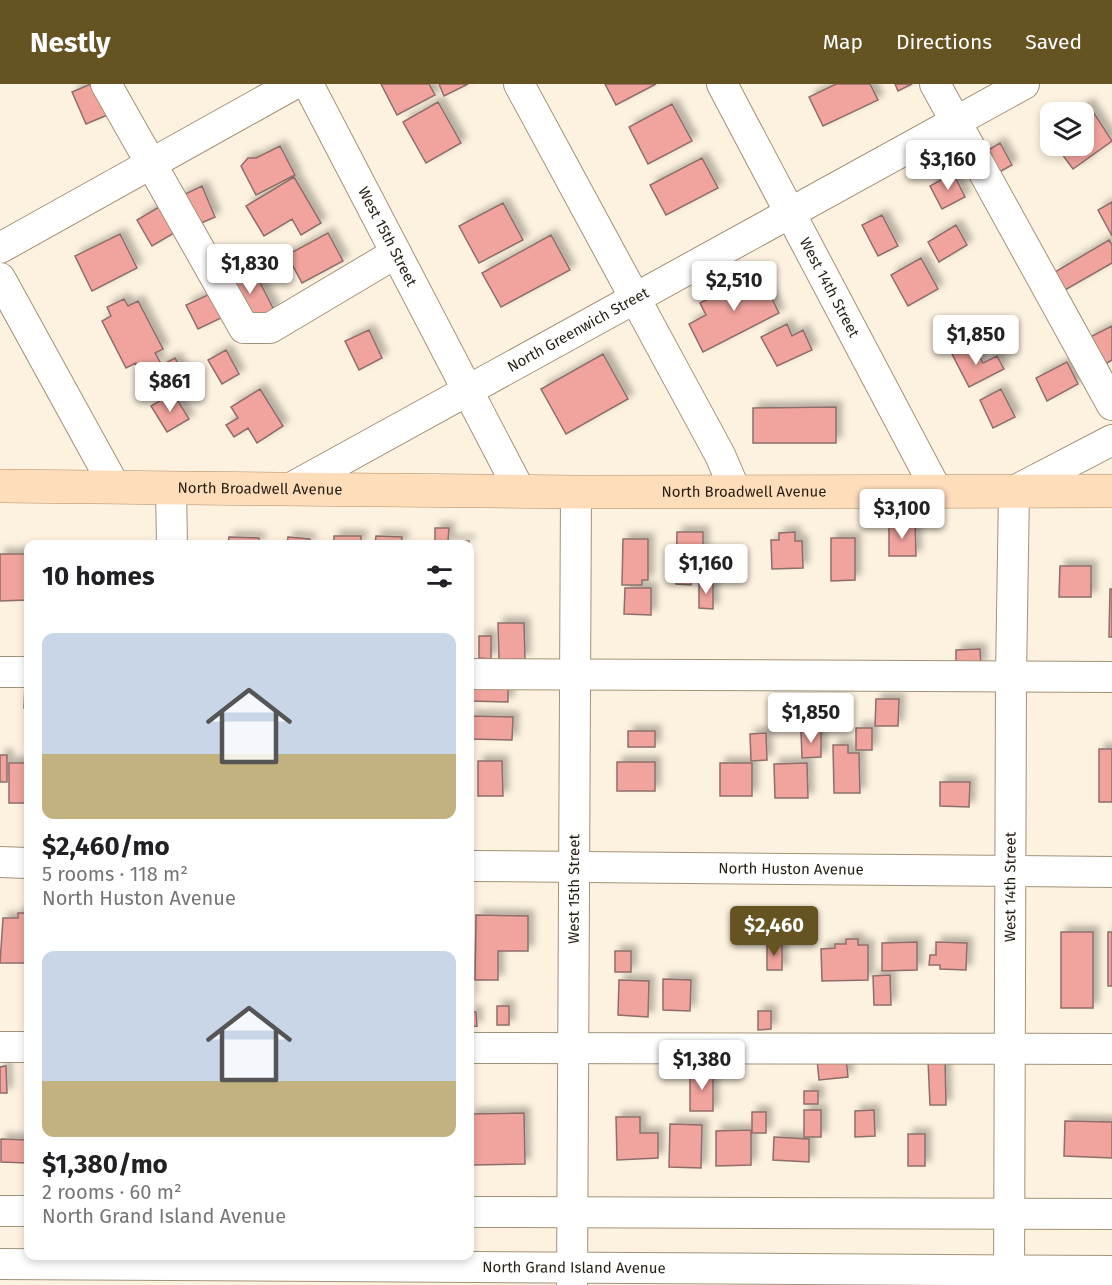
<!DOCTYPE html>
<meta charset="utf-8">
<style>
:root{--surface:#fff;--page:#f6f6f6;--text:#202124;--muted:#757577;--accent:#665322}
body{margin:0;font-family:"Fira Sans",sans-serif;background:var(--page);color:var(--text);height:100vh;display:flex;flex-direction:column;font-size:22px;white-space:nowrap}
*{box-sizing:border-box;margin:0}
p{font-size:20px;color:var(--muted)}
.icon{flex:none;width:33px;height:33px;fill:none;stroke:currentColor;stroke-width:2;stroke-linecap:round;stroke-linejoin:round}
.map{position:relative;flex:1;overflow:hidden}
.details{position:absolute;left:24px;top:456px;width:450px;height:720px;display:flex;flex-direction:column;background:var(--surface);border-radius:12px;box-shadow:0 3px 9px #0003}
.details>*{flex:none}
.controls{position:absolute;left:1040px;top:18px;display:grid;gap:12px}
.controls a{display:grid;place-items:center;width:54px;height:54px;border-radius:12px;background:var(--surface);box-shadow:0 3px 9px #0003;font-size:30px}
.price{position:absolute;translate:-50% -51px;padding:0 14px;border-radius:6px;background:#fff;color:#222;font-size:20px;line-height:39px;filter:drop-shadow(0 2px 3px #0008)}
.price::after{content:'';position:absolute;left:50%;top:36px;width:18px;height:14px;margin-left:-9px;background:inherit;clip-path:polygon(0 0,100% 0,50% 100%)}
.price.selected{background:var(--accent);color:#fff}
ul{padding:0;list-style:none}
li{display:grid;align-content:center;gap:12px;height:318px;padding:0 18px}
li span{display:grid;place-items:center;height:186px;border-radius:12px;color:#555}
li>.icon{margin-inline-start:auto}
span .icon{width:108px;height:108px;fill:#fffc;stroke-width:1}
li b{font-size:26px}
h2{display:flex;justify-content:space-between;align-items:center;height:72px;padding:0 18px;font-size:26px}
header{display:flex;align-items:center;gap:36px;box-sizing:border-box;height:84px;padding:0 30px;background:var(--accent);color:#fff}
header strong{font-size:28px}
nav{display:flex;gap:33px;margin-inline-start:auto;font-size:21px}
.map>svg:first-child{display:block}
.building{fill:#f0a49d;stroke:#8f6d6a;stroke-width:1.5;filter:url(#shadow)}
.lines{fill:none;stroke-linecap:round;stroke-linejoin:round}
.minor-casing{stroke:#a39277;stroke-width:32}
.major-casing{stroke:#b28b62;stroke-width:34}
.minor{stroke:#fff;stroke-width:30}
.major{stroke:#feddbb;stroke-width:33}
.labels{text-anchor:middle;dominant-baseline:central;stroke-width:4.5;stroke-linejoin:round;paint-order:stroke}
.street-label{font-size:15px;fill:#251e13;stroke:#fdf2e0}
</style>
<header>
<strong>Nestly</strong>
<nav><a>Map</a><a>Directions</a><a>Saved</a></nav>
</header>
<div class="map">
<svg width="1112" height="1201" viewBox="0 0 1112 1201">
<defs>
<filter id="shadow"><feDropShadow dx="5.5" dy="-5.5" stdDeviation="3" flood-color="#0004"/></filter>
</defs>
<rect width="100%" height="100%" fill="#fdf2e0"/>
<path class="building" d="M91 0H99L112 29 86 40 72 8Z
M381 0H429L435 11 397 31Z
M439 0H468L444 12Z
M605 0H656L616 21Z
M836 0H870L878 16 823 42 809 13Z
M895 0H912L898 7Z
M438 18 461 59 426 79 403 38Z
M672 20 692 57 648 80 629 43Z
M1088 20 1112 57 1073 85 1056 62H1083V28H1076Z
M1000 59 1012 81 996 90 985 68Z
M280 62 295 91 256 111 241 82 248 74H256Z
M702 74 718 104 666 131 650 101Z
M953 89 965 113 942 125 930 102Z
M294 93 321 139 301 151 292 135 264 152 246 122Z
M202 102 215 133 192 143 179 113Z
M1112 118V152L1098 126Z
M503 119 523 156 479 179 459 142Z
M159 123 174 149 152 162 137 136Z
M882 131 898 162 878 172 862 141Z
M956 141 967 161 939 178 928 158Z
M328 149 343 177 302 199 287 171Z
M120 150 137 184 92 207 75 172Z
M551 151 570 186 501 223 482 189Z
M1109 156 1112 161V179L1065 206 1055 188Z
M921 174 938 205 908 222 891 191Z
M251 181 275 228 249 242 225 195Z
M759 189 779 229 703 268 689 240 706 231 700 219Z
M210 210 221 234 198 245 186 221Z
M124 215 128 222 138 217 163 265 155 269 160 278 141 288 136 279 126 284 102 237 111 232 107 223Z
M787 240 792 252 803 246 812 266 777 282 761 253Z
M1112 242V276L1102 282 1088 254Z
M369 246 382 274 359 286 345 257Z
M973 260 983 279 997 272 1004 285 969 303 952 270Z
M226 266 239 290 222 300 208 276Z
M603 270 628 315 566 350 541 305Z
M175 274 182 286 167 295 160 282Z
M1067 278 1078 300 1047 317 1036 294Z
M260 305 283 342 257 359 248 344 234 353 226 341 238 334 231 323Z
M1001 305 1015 333 993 344 980 316Z
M173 309 189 335 167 348 151 322Z
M836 323V359H753V324Z
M889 439H915L916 472H889Z
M435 444H449L448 457H469V460H435Z
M677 448H703V496H691V501L676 500Z
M795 448V457H802L803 484 772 485 771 456H779V449Z
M334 452H361V460H334Z
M376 452 402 453V460H375Z
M229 453 259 454V460H228Z
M288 453 310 455V460H287Z
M831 454H855V496L831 497Z
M623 455H648V496H642V501H622Z
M0 470H28V516L0 517Z
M1060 482H1091V513H1059Z
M699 498H713V525L699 524Z
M625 504H651V531L624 530Z
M1110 505H1112V553H1109Z
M498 539H524L525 575 499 576Z
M479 552H491V575L479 574Z
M980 565 981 582 956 583V566Z
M470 594 508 595V618L470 617Z
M25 599H28V624H24Z
M876 615H899L898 642H875Z
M470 632 513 633 512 656 470 655Z
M856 644H872V666H856Z
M821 646V673L802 674 801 647Z
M628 647H655V663H628Z
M766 649 767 676 751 677 750 650Z
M833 661H848V669H859L860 709H834Z
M1099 665H1112V718H1099Z
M0 671H7V698H0Z
M478 677H502L503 712H478Z
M617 678H655V707H617Z
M9 679H28V719H9Z
M720 679H752V712H720Z
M807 679 808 714H775L774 680Z
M940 698H970L969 723 940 722Z
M18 829H28V879H0L3 834H18Z
M476 831 528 832V867H498V896H475Z
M1061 848H1093V924H1061Z
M1108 848H1112V902H1108Z
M846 855H858V861H868V896L822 897 821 865 835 864V860H846Z
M917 858V886L882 887V859Z
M936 858 967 859 966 886 940 885V881H929L930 871H936Z
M767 861H782V886H767Z
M470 864H472L471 916H470Z
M615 867H631V888H615Z
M890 891 891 921H874L873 892Z
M663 895 691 896 690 927 663 926Z
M619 896 649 897 648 933 618 931Z
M497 922H509V941H497Z
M758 927H771V945L758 946Z
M470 928H476L477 942 470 943Z
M846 973 848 993 819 996 817 975Z
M945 975 946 1021H930L928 976Z
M6 982 7 1009H0V983Z
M713 987V1027H690V988Z
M804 1007H818V1020H804Z
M804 1026H821V1053H804Z
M874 1026 875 1052 855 1053V1027Z
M752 1028H766V1049H752Z
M524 1029 525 1080 470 1081V1030Z
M616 1033H640V1049H658V1074L617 1076Z
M1065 1037 1112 1038V1074L1064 1072Z
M670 1040 702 1041 701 1084 669 1083Z
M751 1046V1081L716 1082V1047Z
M908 1050H925V1082H908Z
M774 1053 809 1055V1078L773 1076Z
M1 1055 28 1056V1079L1 1078Z"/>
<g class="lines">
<g class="minor-casing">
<g id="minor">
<path d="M106 0 244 244H270L396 169"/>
<path id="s1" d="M308 0 520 407"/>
<path d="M519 0 720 371 735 406"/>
<path id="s2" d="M722 0 937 407"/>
<path d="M935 0 1112 321"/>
<path d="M0 164 294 0"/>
<path d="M0 194 115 403"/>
<path d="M171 404 172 460"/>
<path id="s3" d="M289 405 1024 0"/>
<path d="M0 588H28"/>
<path d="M470 590 1112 593"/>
<path d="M0 778 28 779"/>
<path id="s4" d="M470 782 1112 788"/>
<path d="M0 963H28"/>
<path d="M470 964 1112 965"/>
<path d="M0 1127H28"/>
<path d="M470 1128 1112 1130"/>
<path id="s5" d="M0 1180 1112 1187"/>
<path id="s6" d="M572 1201 576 408"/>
<path id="s7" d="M1009 1201 1011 593 1014 407 1112 356"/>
</g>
</g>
<g class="major-casing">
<g id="major">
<path id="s8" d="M0 402 576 408 1112 407"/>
</g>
</g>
<use href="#minor" class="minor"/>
<use href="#major" class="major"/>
</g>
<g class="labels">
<g class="street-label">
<text stroke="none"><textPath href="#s1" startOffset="172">West 15th Street</textPath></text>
<text stroke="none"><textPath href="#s2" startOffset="230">West 14th Street</textPath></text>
<text stroke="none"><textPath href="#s3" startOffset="330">North Greenwich Street</textPath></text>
<text stroke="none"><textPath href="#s8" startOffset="260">North Broadwell Avenue</textPath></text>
<text stroke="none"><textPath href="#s8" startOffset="744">North Broadwell Avenue</textPath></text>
<text stroke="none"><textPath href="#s4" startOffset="321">North Huston Avenue</textPath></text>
<text stroke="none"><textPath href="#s6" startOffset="396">West 15th Street</textPath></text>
<text stroke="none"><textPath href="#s7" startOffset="398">West 14th Street</textPath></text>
<text stroke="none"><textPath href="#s5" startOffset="574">North Grand Island Avenue</textPath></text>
</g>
</g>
</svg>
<div class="controls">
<a><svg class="icon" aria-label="layers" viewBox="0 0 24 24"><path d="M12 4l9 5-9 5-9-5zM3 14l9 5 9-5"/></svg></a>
</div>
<b class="price" style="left:948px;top:107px">$3,160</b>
<b class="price" style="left:250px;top:211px">$1,830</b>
<b class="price" style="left:734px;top:228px">$2,510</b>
<b class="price" style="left:976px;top:282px">$1,850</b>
<b class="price" style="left:170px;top:329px">$861</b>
<b class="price" style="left:902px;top:456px">$3,100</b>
<b class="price" style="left:706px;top:511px">$1,160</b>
<b class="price" style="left:811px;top:660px">$1,850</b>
<b class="price selected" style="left:774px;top:873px">$2,460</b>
<b class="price" style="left:702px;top:1007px">$1,380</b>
<section class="details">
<h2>10 homes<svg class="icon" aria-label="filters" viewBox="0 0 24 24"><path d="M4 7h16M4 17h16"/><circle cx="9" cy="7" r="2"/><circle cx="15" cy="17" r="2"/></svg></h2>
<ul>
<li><span style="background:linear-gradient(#c9d6e8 65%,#c2b280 0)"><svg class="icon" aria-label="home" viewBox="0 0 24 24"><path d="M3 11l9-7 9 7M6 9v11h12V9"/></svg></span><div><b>$2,460/mo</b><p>5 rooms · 118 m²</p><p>North Huston Avenue</p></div></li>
<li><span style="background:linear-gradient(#c9d6e8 70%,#c2b280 0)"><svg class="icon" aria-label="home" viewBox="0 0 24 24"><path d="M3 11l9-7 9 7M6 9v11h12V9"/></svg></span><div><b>$1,380/mo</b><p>2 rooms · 60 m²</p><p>North Grand Island Avenue</p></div></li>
</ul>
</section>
</div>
